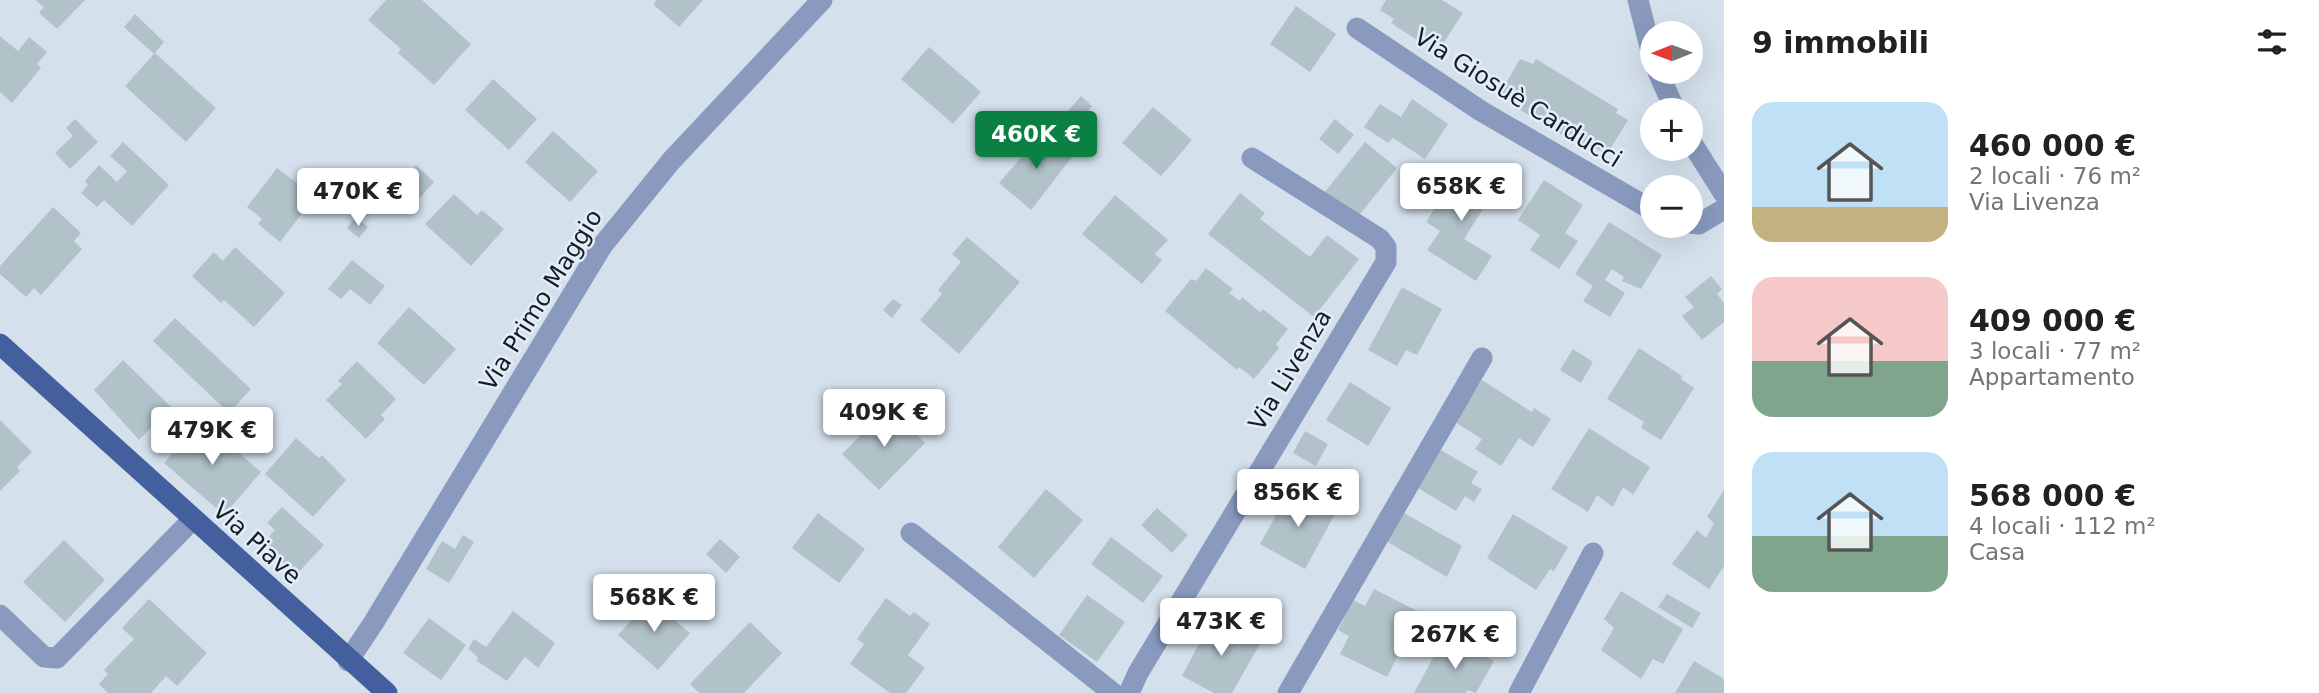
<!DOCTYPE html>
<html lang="it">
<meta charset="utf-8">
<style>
:root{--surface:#fff;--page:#f2f2f2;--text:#202124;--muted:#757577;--accent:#0b8043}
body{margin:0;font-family:"DejaVu Sans",sans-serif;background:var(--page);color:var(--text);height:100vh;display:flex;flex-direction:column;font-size:26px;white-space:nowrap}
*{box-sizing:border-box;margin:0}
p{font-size:23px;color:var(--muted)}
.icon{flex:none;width:38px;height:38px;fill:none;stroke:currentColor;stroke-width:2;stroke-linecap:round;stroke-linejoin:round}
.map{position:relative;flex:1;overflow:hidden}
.panel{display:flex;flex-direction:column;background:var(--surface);width:595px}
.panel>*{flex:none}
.needle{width:46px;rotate:269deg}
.buttons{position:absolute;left:1640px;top:21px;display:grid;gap:14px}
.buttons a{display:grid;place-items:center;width:63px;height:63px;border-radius:50%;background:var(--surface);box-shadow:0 7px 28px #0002;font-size:35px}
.price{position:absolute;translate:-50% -60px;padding:0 16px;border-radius:7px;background:#fff;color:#222;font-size:23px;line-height:46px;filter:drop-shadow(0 2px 4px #0008)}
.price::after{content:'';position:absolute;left:50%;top:42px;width:21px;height:16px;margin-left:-10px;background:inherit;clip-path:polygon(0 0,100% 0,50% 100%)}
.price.on{background:var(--accent);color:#fff}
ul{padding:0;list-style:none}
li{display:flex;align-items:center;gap:21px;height:175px;padding:0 28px}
li span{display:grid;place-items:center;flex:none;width:196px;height:140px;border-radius:21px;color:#555}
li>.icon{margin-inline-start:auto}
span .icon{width:84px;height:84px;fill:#fffc;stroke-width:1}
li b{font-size:30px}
h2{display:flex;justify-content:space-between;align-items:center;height:84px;padding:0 28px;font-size:30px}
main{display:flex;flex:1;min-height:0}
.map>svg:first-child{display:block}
.building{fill:#b1c2c9}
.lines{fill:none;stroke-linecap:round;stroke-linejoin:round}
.minor{stroke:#899abe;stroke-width:21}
.major{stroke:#435f9d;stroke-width:21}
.labels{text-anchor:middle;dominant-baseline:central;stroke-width:5;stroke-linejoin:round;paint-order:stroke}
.street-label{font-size:24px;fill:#181c20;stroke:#e1eefa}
</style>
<main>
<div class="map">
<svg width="1724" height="693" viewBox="0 0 1724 693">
<rect width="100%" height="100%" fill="#d4e1ec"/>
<path class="building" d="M35 0H85L57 29 39 13 44 7Z
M386 0H422L471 44 434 85 398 53 401 49 368 20Z
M656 0H703L679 27 654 5Z
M1386 0H1442L1463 13 1440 48 1425 40 1423 44 1391 23 1394 19 1380 10Z
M1296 6 1336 34 1310 72 1270 44Z
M135 14 164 42 154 54 124 27Z
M0 36 18 51 29 37 47 52 37 64 41 68 12 103 0 92Z
M929 47 981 92 953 124 901 79Z
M155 53 216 108 186 142 125 86Z
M1520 59 1533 64 1536 59 1618 109 1616 113 1628 120 1607 154 1596 148 1593 153 1510 104 1513 99 1501 92Z
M493 79 537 119 509 150 465 110Z
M1081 96 1092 106 1075 128 1062 118Z
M1412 99 1448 124 1425 159 1393 138 1388 143 1364 127 1380 104 1401 117Z
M1153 107 1192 140 1161 176 1122 143Z
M75 119 98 142 70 169 55 153 73 136 66 128Z
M1335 119 1354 135 1338 154 1319 139Z
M553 131 598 171 570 202 525 162Z
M1043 132 1072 157 1031 210 999 183Z
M123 142 169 185 132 226 104 200 97 207 81 193 88 185 85 181 99 165 117 182 127 171 110 156Z
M1365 142 1397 168 1356 219 1324 193Z
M416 165 434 182 411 208 392 191Z
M1462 166 1496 188 1464 239 1492 256 1476 281 1427 250 1440 231 1426 222Z
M277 168 315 197 280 242 258 224 262 219 247 207Z
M1544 180 1583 205 1565 233 1578 241 1559 269 1530 250 1540 235 1518 220Z
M1240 193 1265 213 1260 219 1310 257 1327 235 1359 259 1314 317 1208 234Z
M454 194 477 215 482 210 504 229 471 266 425 224Z
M1115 195 1168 240 1155 254 1162 260 1142 284 1082 234Z
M53 207 81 233 74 241 82 249 41 295 34 288 26 297 0 274V266Z
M356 217 368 227 359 238 347 228Z
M1609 222 1662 255 1641 289 1622 281 1624 277 1612 269 1605 280 1625 293 1610 317 1583 301 1593 286 1575 274Z
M967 237 1020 282 959 354 920 320 942 294 938 290 961 262 952 254Z
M235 247 285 293 254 327 224 300 221 303 192 276 214 252 223 261Z
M352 260 385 286 370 305 350 289 341 299 328 289Z
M1206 268 1233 289 1229 293 1240 301 1242 297 1260 312 1263 309 1288 329 1276 344 1279 348 1254 379 1239 367 1237 370 1165 311 1191 279 1196 281Z
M1711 276 1722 289 1717 294 1724 303V322L1702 340 1682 316 1694 307 1685 297Z
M1402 287 1442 309 1417 355 1406 350 1397 366 1368 350Z
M893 299 902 305 892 318 883 310Z
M409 307 456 349 424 385 377 343Z
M175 318 251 389 229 413 153 341Z
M1639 348 1682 376 1681 379 1694 388 1661 440 1641 428 1644 422 1607 399Z
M1573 349 1593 362 1581 383 1560 370Z
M123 360 171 407 139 440 94 390Z
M357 361 396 399 381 415 385 419 366 439 326 400 342 384 338 381Z
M1482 380 1532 412 1534 408 1551 419 1533 447 1519 438 1501 466 1475 449 1482 439 1455 422Z
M1350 382 1391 408 1368 446 1326 420Z
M888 407 925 443 879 490 842 454Z
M0 420 32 452 17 467 20 471 0 491Z
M201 420 261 472 224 515 164 463Z
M1589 428 1650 467 1633 495 1623 487 1613 507 1597 495 1588 512 1551 489Z
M1305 431 1328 444 1316 466 1293 453Z
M296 438 319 458 322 455 346 480 313 517 265 474Z
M1441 450 1478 472 1471 483 1482 489 1474 502 1465 496 1456 511 1418 488Z
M1046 489 1083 520 1034 578 998 547Z
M1290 490 1335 514 1305 569 1260 544Z
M1724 490V566L1709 589 1672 564 1697 530 1706 538 1714 523 1707 517Z
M282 507 324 545 295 576 261 546 275 530 267 523Z
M1157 508 1188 535 1172 553 1141 525Z
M818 513 865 549 839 583 792 548Z
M1404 513 1462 546 1447 577 1386 541Z
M1513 514 1568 547 1554 571 1550 569 1536 590 1487 558Z
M463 535 474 542 449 583 426 569 442 541 455 549Z
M1111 537 1163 576 1143 603 1091 564Z
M720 539 740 557 726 573 706 554Z
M64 540 105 580 65 622 23 582Z
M1374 589 1421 613 1407 639 1402 637 1394 653 1398 655 1387 677 1340 654 1349 636 1338 630 1353 600 1365 606Z
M1621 591 1683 629 1663 664 1653 659 1641 679 1601 650 1614 628 1604 619Z
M1667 594 1701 613 1692 628 1658 607Z
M1087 595 1125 622 1097 662 1059 635Z
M886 598 910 616 914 612 930 624 908 655 925 668 906 693H890L850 664 864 644 857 639Z
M149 599 207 653 177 686 166 676 151 693H108L99 684 108 674 104 670 134 639 122 628Z
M650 599 690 633 658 670 618 635Z
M513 611 555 643 538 668 525 657 507 681 477 661 478 657 468 649 474 639 486 647Z
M1213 617 1261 642 1232 693H1214L1182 676Z
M429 618 466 645 441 680 403 653Z
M750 622 782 653 744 693H699L690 684Z
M1459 642 1494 661 1476 693 1467 690 1466 693H1414L1440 645 1453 652Z
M1694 661 1724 679V693H1675Z"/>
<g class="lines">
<path class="minor" d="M1638 0 1652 55
M1357 28 1481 111 1652 210
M1658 72 1675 110
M1690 140 1724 194
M1690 223 1699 224 1724 209
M911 533 1113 693
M0 615 44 657 57 658 192 520
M348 661 374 622 602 246 671 161 822 0
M1129 693 1138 673 1386 262V247L1380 239 1252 158
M1288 693 1482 358
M1519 693 1593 553"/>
<path class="major" d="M0 344 387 693"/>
</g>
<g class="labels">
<g class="street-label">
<text transform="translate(1518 98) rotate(32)">Via Giosuè Carducci</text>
<text transform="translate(541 300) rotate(-58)">Via Primo Maggio</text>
<text transform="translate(1290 370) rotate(-59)">Via Livenza</text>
<text transform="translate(257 543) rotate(42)">Via Piave</text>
</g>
</g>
</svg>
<div class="buttons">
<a><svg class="needle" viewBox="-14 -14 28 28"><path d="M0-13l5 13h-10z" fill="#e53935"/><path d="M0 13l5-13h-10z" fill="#757577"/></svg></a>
<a>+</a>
<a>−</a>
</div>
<b class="price on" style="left:1036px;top:171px">460K €</b>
<b class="price" style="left:1461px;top:223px">658K €</b>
<b class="price" style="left:358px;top:228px">470K €</b>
<b class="price" style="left:884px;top:449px">409K €</b>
<b class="price" style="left:212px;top:467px">479K €</b>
<b class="price" style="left:1298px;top:529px">856K €</b>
<b class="price" style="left:654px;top:634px">568K €</b>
<b class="price" style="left:1221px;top:658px">473K €</b>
<b class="price" style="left:1455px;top:671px">267K €</b>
</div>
<section class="panel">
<h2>9 immobili<svg class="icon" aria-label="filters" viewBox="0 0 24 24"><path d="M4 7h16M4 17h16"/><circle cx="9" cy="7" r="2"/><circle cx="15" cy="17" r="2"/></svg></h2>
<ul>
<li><span style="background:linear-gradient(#bfe0f5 75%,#c2b280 0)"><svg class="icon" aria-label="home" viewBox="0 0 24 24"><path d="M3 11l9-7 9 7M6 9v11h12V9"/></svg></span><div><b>460 000 €</b><p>2 locali · 76 m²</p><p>Via Livenza</p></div></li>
<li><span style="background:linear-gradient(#f6c9c9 60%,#7fa58c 0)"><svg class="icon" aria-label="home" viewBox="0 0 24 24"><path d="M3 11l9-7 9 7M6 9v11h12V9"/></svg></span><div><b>409 000 €</b><p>3 locali · 77 m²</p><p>Appartamento</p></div></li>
<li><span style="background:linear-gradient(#bfe0f5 60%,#7fa58c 0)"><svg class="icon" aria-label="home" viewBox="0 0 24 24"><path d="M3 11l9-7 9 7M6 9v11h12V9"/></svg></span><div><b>568 000 €</b><p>4 locali · 112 m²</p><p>Casa</p></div></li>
</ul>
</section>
</main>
